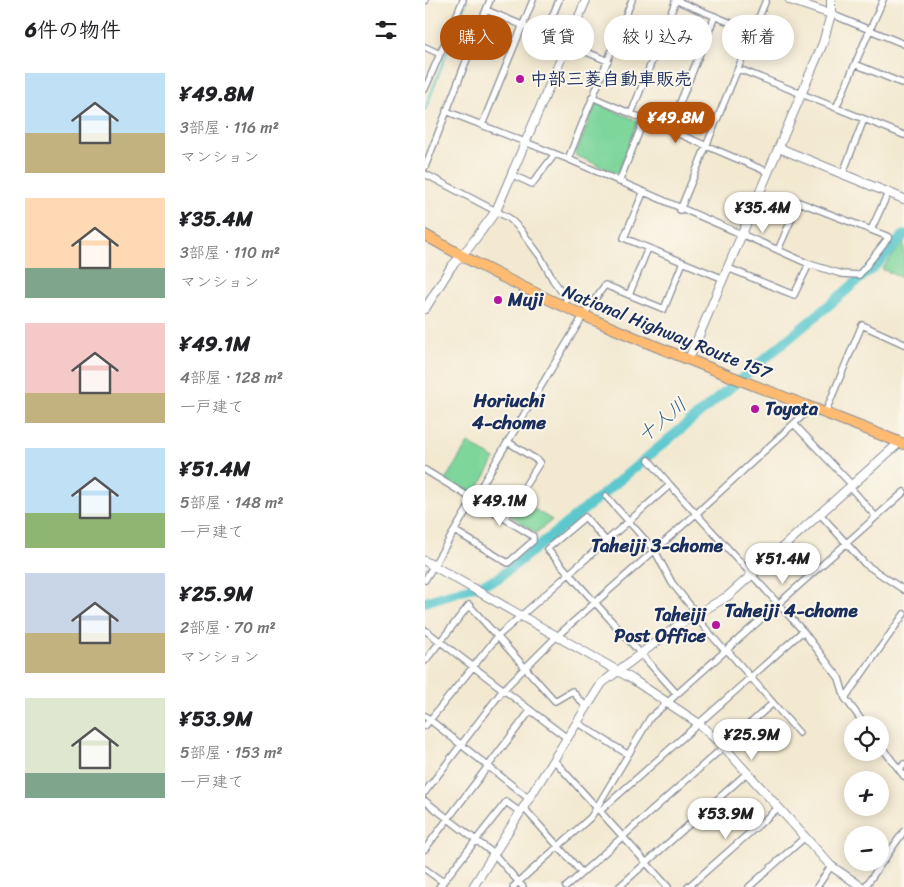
<!DOCTYPE html>
<html lang="ja">
<meta charset="utf-8">
<style>
:root{--surface:#fff;--page:#f6f6f6;--text:#202124;--muted:#757577;--accent:#b45309}
body{margin:0;font-family:Sriracha,"Klee One",sans-serif;background:var(--page);color:var(--text);height:100vh;display:flex;flex-direction:column;font-size:19px;white-space:nowrap}
*{box-sizing:border-box;margin:0}
p{font-size:16px;color:var(--muted)}
.icon{flex:none;width:28px;height:28px;fill:none;stroke:currentColor;stroke-width:2;stroke-linecap:round;stroke-linejoin:round}
.map{position:relative;flex:1;overflow:hidden}
.drawer{display:flex;flex-direction:column;background:var(--surface);width:425px}
.drawer>*{flex:none}
.top-card{position:absolute;left:15px;top:15px;width:389px;height:45px;display:flex;gap:10px}
.fabs{position:absolute;left:419px;top:716px;display:grid;gap:10px}
.fabs a{display:grid;place-items:center;width:45px;height:45px;border-radius:50%;background:var(--surface);box-shadow:0 2px 12px #0003;font-size:25px}
.price{position:absolute;translate:-50% -42px;padding:0 11px;border-radius:18px;background:#fff;color:#222;font-size:16px;line-height:32px;filter:drop-shadow(0 1px 2px #0008)}
.price::after{content:'';position:absolute;left:50%;top:30px;width:15px;height:11px;margin-left:-8px;background:inherit;clip-path:polygon(0 0,100% 0,50% 100%)}
.price.current{background:var(--accent);color:#fff}
ul{padding:0;list-style:none}
li{display:flex;align-items:center;gap:15px;height:125px;padding:0 25px}
li span{display:grid;place-items:center;flex:none;width:140px;height:100px;border-radius:0px;color:#555}
li>.icon{margin-inline-start:auto}
span .icon{width:60px;height:60px;fill:#fffc;stroke-width:1}
li b{font-size:21px}
h2{display:flex;justify-content:space-between;align-items:center;height:60px;padding:0 25px;font-size:21px}
.tag{padding:0 18px;border-radius:22px;background:var(--surface);box-shadow:0 2px 12px #0003;font-size:18px;line-height:45px}
.tag.current{background:var(--accent);color:#fff}
main{display:flex;flex:1;min-height:0}
.map>svg:first-child{display:block}
.green{fill:#7ed69b;stroke:#4c827c}
.lines{fill:none;stroke-linecap:round;stroke-linejoin:round}
.stream{stroke:#5bc8ce;stroke-width:2}
.river{stroke:#5bc8ce;stroke-width:10}
.minor-casing{stroke:#878c98;stroke-width:8}
.tertiary-casing{stroke:#878c98;stroke-width:10}
.trunk-casing{stroke:#878c98;stroke-width:12}
.minor{stroke:#fff;stroke-width:5.5}
.tertiary{stroke:#fff;stroke-width:8}
.trunk{stroke:#febb71;stroke-width:10}
.poi-dot{fill:#b5179e;stroke:#fbf7ec;stroke-width:2}
.labels{text-anchor:middle;dominant-baseline:central;stroke-width:4;stroke-linejoin:round;paint-order:stroke}
.poi-label{font-size:18px;font-weight:bold;fill:#1b2f5e;stroke:#fbf7ec;text-anchor:start}
.street-label{font-size:18px;fill:#1b2f5e;stroke:#fbf7ec}
.neighbourhood-label{font-size:19px;font-weight:bold;fill:#1b2f5e;stroke:#fbf7ec}
.water-label{font-size:19px;font-style:italic;fill:#2e5d80;stroke:#fbf7ec}
</style>
<main>
<section class="drawer">
<h2>6件の物件<svg class="icon" aria-label="filters" viewBox="0 0 24 24"><path d="M4 7h16M4 17h16"/><circle cx="9" cy="7" r="2"/><circle cx="15" cy="17" r="2"/></svg></h2>
<ul>
<li><span style="background:linear-gradient(#bfe0f5 60%,#c2b280 0)"><svg class="icon" aria-label="home" viewBox="0 0 24 24"><path d="M3 11l9-7 9 7M6 9v11h12V9"/></svg></span><div><b>¥49.8M</b><p>3部屋 · 116 m²</p><p>マンション</p></div></li>
<li><span style="background:linear-gradient(#ffd9b3 70%,#7fa58c 0)"><svg class="icon" aria-label="home" viewBox="0 0 24 24"><path d="M3 11l9-7 9 7M6 9v11h12V9"/></svg></span><div><b>¥35.4M</b><p>3部屋 · 110 m²</p><p>マンション</p></div></li>
<li><span style="background:linear-gradient(#f6c9c9 70%,#c2b280 0)"><svg class="icon" aria-label="home" viewBox="0 0 24 24"><path d="M3 11l9-7 9 7M6 9v11h12V9"/></svg></span><div><b>¥49.1M</b><p>4部屋 · 128 m²</p><p>一戸建て</p></div></li>
<li><span style="background:linear-gradient(#bfe0f5 65%,#8fb573 0)"><svg class="icon" aria-label="home" viewBox="0 0 24 24"><path d="M3 11l9-7 9 7M6 9v11h12V9"/></svg></span><div><b>¥51.4M</b><p>5部屋 · 148 m²</p><p>一戸建て</p></div></li>
<li><span style="background:linear-gradient(#c9d6e8 60%,#c2b280 0)"><svg class="icon" aria-label="home" viewBox="0 0 24 24"><path d="M3 11l9-7 9 7M6 9v11h12V9"/></svg></span><div><b>¥25.9M</b><p>2部屋 · 70 m²</p><p>マンション</p></div></li>
<li><span style="background:linear-gradient(#dfe7d0 75%,#7fa58c 0)"><svg class="icon" aria-label="home" viewBox="0 0 24 24"><path d="M3 11l9-7 9 7M6 9v11h12V9"/></svg></span><div><b>¥53.9M</b><p>5部屋 · 153 m²</p><p>一戸建て</p></div></li>
</ul>
</section>
<div class="map">
<svg width="479" height="887" viewBox="0 0 479 887">
<rect width="100%" height="100%" fill="#fbf7ec"/>
<filter id="ink" filterUnits="userSpaceOnUse"><feTurbulence type="fractalNoise" baseFrequency=".02" numOctaves="2"/><feDisplacementMap in="SourceGraphic" scale="10" xChannelSelector="R" yChannelSelector="G"/><feConvolveMatrix kernelMatrix="1 2 1 2 8 2 1 2 1" color-interpolation-filters="sRGB"/></filter>
<filter id="wash" filterUnits="userSpaceOnUse"><feTurbulence type="fractalNoise" baseFrequency=".0096" numOctaves="4" result="noise"/><feDisplacementMap in="SourceGraphic" scale="20" xChannelSelector="R" yChannelSelector="G"/><feGaussianBlur stdDeviation="1.12" result="paint"/><feColorMatrix in="noise" values="0 0 0 0 0 0 0 0 0 0 0 0 0 0 0 0 0 1.4 0 .05"/><feComposite in="paint" operator="in"/></filter>
<g filter="url(#wash)">
<rect width="100%" height="100%" fill="#f3e9d1"/>
<path class="green" d="M171 103 213 121 193 174 150 155Z
M479 241V279L457 269Z
M43 443 70 459 48 497 20 480Z
M96 501 127 520 111 533 86 516Z"/>
<g class="lines">
<path class="stream" d="M0 110 42 0"/>
<path class="river" d="M0 602 72 579 171 500 416 295 452 264 479 235"/>
</g>
</g>
<g filter="url(#ink)">
<g class="lines">
<g class="minor-casing">
<path id="minor" d="M65 0 61 10 183 61
M250 0 328 32
M0 1V0
M406 14 479 44
M120 34 134 0
M0 47 15 54
M430 64 458 0
M314 69 479 135
M0 89 38 0
M167 97 343 172
M411 108 430 64 479 84
M21 111 143 159 353 250
M206 114 251 0
M57 125 108 0
M244 130 290 16
M143 159 207 0
M0 167 61 10
M418 173 439 119
M0 174 84 218 95 229 115 256 128 280 142 299 138 307
M88 175 107 184 130 154
M194 182 219 120
M218 193 199 238 299 279
M255 210 341 0
M384 264 417 274 434 275 464 237 446 230
M303 268 369 295 384 264 353 250 374 202 446 230 463 193
M204 295 223 248
M400 413 437 325 479 344
M370 425 427 485
M224 460 245 485
M0 470 108 536V541L83 563 30 531
M425 487 451 517
M181 496 230 551 247 583 272 614
M395 514 440 564 479 590
M80 518 115 462 83 442
M181 541 160 517 122 549 252 694
M0 580 158 316 180 285 239 309 258 262
M269 615 300 651
M0 630 142 738
M302 650 374 733
M0 661 44 605 130 701 147 691 161 707
M420 698 479 614
M0 716 103 798
M152 722 202 754
M0 726 73 636 245 485 378 631 414 678 420 698 440 725
M455 745 479 776
M128 759 243 887
M475 770 479 764
M0 792 78 690 131 637 272 513 387 407
M0 801 69 854 98 887
M98 807 157 873
M175 811 378 631
M0 849 105 711
M0 869 18 882
M14 887 81 802 95 812
M88 887 166 817 225 718 479 492
M141 887 348 703
M194 887 322 773
M263 887 353 808
M324 887 379 838
M392 887 406 866
M440 887 479 831"/>
</g>
<g class="tertiary-casing">
<path id="tertiary" d="M365 0 406 14
M354 148 479 199
M0 309 26 267 45 246 71 211 161 0
M264 359 398 43 406 14V0
M0 561 207 679 273 723 299 747 406 866 437 887
M48 887 177 683 255 624 303 596 475 442"/>
</g>
<g class="trunk-casing">
<path id="trunk" d="M0 235C151 323 317 379 479 444"/>
</g>
<use href="#minor" class="minor"/>
<use href="#tertiary" class="tertiary"/>
<use href="#trunk" class="trunk"/>
</g>
</g>
<g class="poi-dot">
<circle cx="95" cy="79" r="5"/>
<circle cx="73" cy="300" r="5"/>
<circle cx="330" cy="409" r="5"/>
<circle cx="291" cy="625" r="5"/>
</g>
<g class="labels">
<g class="poi-label">
<text x="105" y="79">中部三菱自動車販売</text>
<text x="83" y="300">Muji</text>
<text x="340" y="409">Toyota</text>
<text x="281" y="615" text-anchor="end">Taheiji<tspan x="281" dy="21">Post Office</tspan></text>
</g>
<g class="street-label">
<text transform="translate(242 332) rotate(22)">National Highway Route 157</text>
</g>
<g class="neighbourhood-label">
<text x="84" y="400">Horiuchi<tspan x="84" dy="22">4-chome</tspan></text>
<text x="232" y="545">Taheiji 3-chome</text>
<text x="366" y="610">Taheiji 4-chome</text>
</g>
<g class="water-label">
<text transform="translate(237 420) rotate(-40)">十人川</text>
</g>
</g>
</svg>
<div class="fabs">
<a><svg class="icon" aria-label="locate" viewBox="0 0 24 24"><circle cx="12" cy="12" r="6"/><path d="M12 2v4M12 18v4M2 12h4M18 12h4"/></svg></a>
<a>+</a>
<a>−</a>
</div>
<b class="price current" style="left:251px;top:144px">¥49.8M</b>
<b class="price" style="left:338px;top:234px">¥35.4M</b>
<b class="price" style="left:75px;top:527px">¥49.1M</b>
<b class="price" style="left:358px;top:585px">¥51.4M</b>
<b class="price" style="left:327px;top:761px">¥25.9M</b>
<b class="price" style="left:301px;top:840px">¥53.9M</b>
<div class="top-card">
<a class="tag current">購入</a>
<a class="tag">賃貸</a>
<a class="tag">絞り込み</a>
<a class="tag">新着</a>
</div>
</div>
</main>
